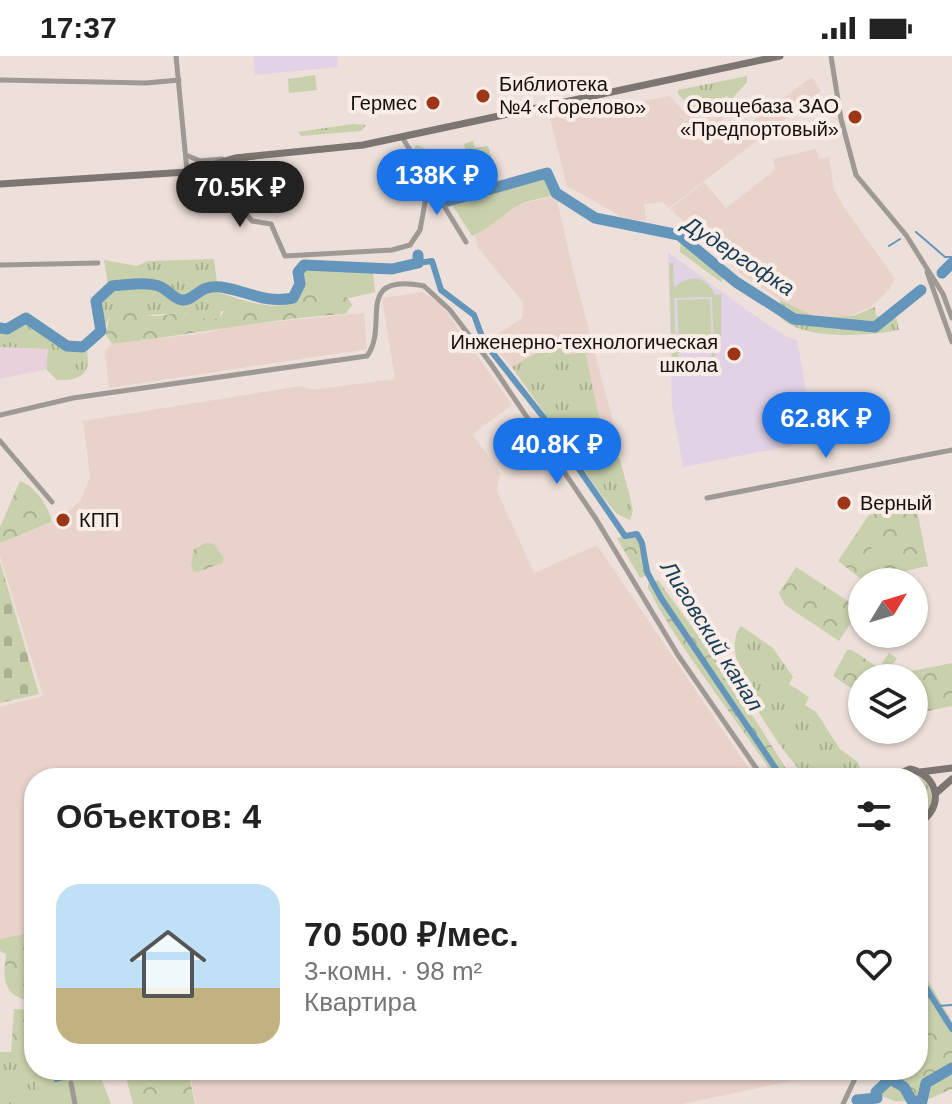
<!DOCTYPE html>
<html lang="ru">
<meta charset="utf-8">
<style>
:root{--surface:#fff;--page:#f2f2f2;--text:#222;--muted:#767676;--accent:#1a73e8}
body{margin:0;font-family:Arial,sans-serif;background:var(--page);color:var(--text);height:100vh;display:flex;flex-direction:column;font-size:30px;white-space:nowrap}
*{box-sizing:border-box;margin:0}
p{font-size:26px;color:var(--muted)}
.icon{flex:none;width:44px;height:44px;fill:none;stroke:currentColor;stroke-width:2;stroke-linecap:round;stroke-linejoin:round}
.map{position:relative;flex:1;overflow:hidden}
.side{position:absolute;left:24px;top:712px;width:904px;height:312px;display:flex;flex-direction:column;background:var(--surface);border-radius:32px;box-shadow:0 2px 6px #0004}
.side>*{flex:none}
.needle{width:52px;rotate:52deg}
.fabs{position:absolute;left:848px;top:512px;display:grid;gap:16px}
.fabs a{display:grid;place-items:center;width:80px;height:80px;border-radius:50%;background:var(--surface);box-shadow:0 2px 6px #0004;font-size:40px}
.price{position:absolute;translate:-50% -68px;padding:0 18px;border-radius:28px;background:var(--accent);color:#fff;font-size:26px;line-height:52px;filter:drop-shadow(0 2px 4px #0008)}
.price::after{content:'';position:absolute;left:50%;top:48px;width:24px;height:18px;margin-left:-12px;background:inherit;clip-path:polygon(0 0,100% 0,50% 100%)}
.price.active{background:#222;color:#fff}
ul{padding:0;list-style:none}
li{display:flex;align-items:center;gap:24px;height:200px;padding:0 32px}
li span{display:grid;place-items:center;flex:none;width:224px;height:160px;border-radius:24px;color:#555}
li>.icon{margin-inline-start:auto}
span .icon{width:96px;height:96px;fill:#fffc;stroke-width:1}
li b{font-size:34px}
h2{display:flex;justify-content:space-between;align-items:center;height:96px;padding:0 32px;font-size:34px}
.status{display:flex;justify-content:space-between;align-items:center;height:56px;padding:0 40px;background:var(--surface);direction:ltr}
.status svg{height:22px;fill:currentColor}
.map>svg:first-child{display:block}
.commercial{fill:#e8d1dc}
.built{fill:#e9d2ca}
.education{fill:#e1d2e5}
.grass{fill:url(#grass-tufts)}
.forest{fill:url(#forest-crowns)}
.cemetery{fill:url(#cemetery-stones)}
.garden{fill:#c8d1ab;fill-rule:evenodd}
.lines{fill:none;stroke-linecap:round;stroke-linejoin:round}
.stream{stroke:#6496bb;stroke-width:2}
.canal{stroke:#6496bb;stroke-width:6}
.river{stroke:#6496bb;stroke-width:11}
.street{stroke:#9e9995;stroke-width:5}
.secondary{stroke:#7d7571;stroke-width:7}
.poi-dot{fill:#9d3617;stroke:#faece6;stroke-width:3}
.labels{text-anchor:middle;dominant-baseline:central;stroke-width:8;stroke-linejoin:round;paint-order:stroke}
.poi-label{font-size:20px;fill:#15100e;stroke:#faece6;text-anchor:start}
.water-label{font-size:22px;font-style:italic;fill:#153d57;stroke:#faece6}
</style>
<div class="status"><b>17:37</b><svg viewBox="0 0 49 12"><path d="M0 12V9h3v3zM5 12V6h3v6zM10 12V3h3v9zM15 12V0h3v12zM26 1h20v11H26zM47 4h2v5h-2z"/></svg></div>
<div class="map">
<svg width="952" height="1048" viewBox="0 0 952 1048">
<defs>
<pattern id="grass-tufts" width="24" height="20" patternUnits="userSpaceOnUse" patternTransform="scale(2)"><rect width="24" height="20" fill="#c8d1ab"/><path d="M3 7l-1-3M5 7V3M7 7l1-3M15 17l-1-3M17 17v-4M19 17l1-3" fill="none" stroke="#abb292"/></pattern>
<pattern id="forest-crowns" width="20" height="18" patternUnits="userSpaceOnUse" patternTransform="scale(2)"><rect width="20" height="18" fill="#c8d1ab"/><path d="M2 6a3 3 0 1 1 6 0M12 15a3 3 0 1 1 6 0" fill="none" stroke="#abb292"/></pattern>
<pattern id="cemetery-stones" width="16" height="16" patternUnits="userSpaceOnUse" patternTransform="scale(2)"><rect width="16" height="16" fill="#c8d1ab"/><path d="M2 7V4a2 2 0 0 1 4 0v3zM10 15v-3a2 2 0 0 1 4 0v3z" fill="#abb292"/></pattern>
</defs>
<rect width="100%" height="100%" fill="#eddfd9"/>
<path class="commercial" d="M0 291 48 293 46 313 0 323Z"/>
<path class="built" d="M812 21 821 35 669 152 663 146 644 148 646 165 620 163 619 159 567 130 550 62 670 40 685 57 703 62 723 61V87Z
M816 93 819 103 829 101 834 133 845 153 895 223 889 234 871 251 844 262 821 263 780 244 743 219 670 153 704 126 726 152 775 114 773 103Z
M556 139 572 210 616 377 603 379 585 295 566 299 555 286 512 311 489 284 522 262 523 246 478 192 475 179 519 149Z
M423 236 441 248 512 349 472 378 500 417 497 435 534 517 597 489 755 722H34V877L0 883V651L43 640 0 500V487L59 464 81 444 90 421 83 365 301 330 312 334 395 323 382 242Z
M364 257 367 293 109 332 105 295 112 288 207 277 230 270Z
M189 1014H819L820 1019 682 1048H196Z"/>
<path class="education" d="M253 0H337L338 11 255 19Z
M668 196 748 255 788 282 797 284 815 385 683 411 672 349Z"/>
<path class="grass" d="M747 20V26L730 45 728 40 706 47 707 53 691 51 678 38V34Z
M353 68 366 69 361 75 301 80 298 76Z
M214 203 217 226 221 228 200 229 187 241C169 240 159 226 139 227L137 210 148 205Z
M119 232H156L183 247 206 234 212 235 221 255 220 262 204 265 186 257 109 261 105 270 101 269 100 248 111 233Z
M780 244 821 263 856 259 875 251 876 260 896 261 899 274C868 280 803 285 780 261Z
M26 264 67 291 87 296C92 319 78 325 57 324L46 313 48 293 0 291V275Z
M555 286 566 299 585 295 603 379 620 404 629 437 633 455 630 464 617 458 603 441 512 311Z
M741 570 773 592 793 621 789 628 809 641 805 649 816 656 840 693 858 706 862 719 807 722C783 698 714 602 741 570Z
M905 718C925 718 935 732 930 751L918 763V722H895Z
M12 983 34 1004V1014L65 1017 66 1026 41 1048H0V996H11Z"/>
<path class="forest" d="M416 89C434 92 445 117 438 132L414 94Z
M317 234 347 240 352 249 345 258C266 263 190 279 112 288L106 279 109 261C127 249 139 260 158 260 166 260 174 256 183 257 198 259 204 265 220 262L226 252 294 249 309 235Z
M20 425C35 430 49 451 52 466L0 487V471Z
M916 449 928 510 887 519 881 526H865L838 505 869 459Z
M633 477 642 481 651 517 640 522 617 482Z
M206 487 214 488 224 502 222 507 198 516 193 515 191 508 194 493Z
M796 511 860 553 839 585 785 549 779 537Z
M658 524 728 621 792 722H775C734 658 683 599 648 532V527Z
M847 594H852L879 612 889 597 897 602 891 611 905 620 907 616 952 607V650L914 658V622H862V639L833 620Z
M34 876V943L31 946C0 937 4 923 6 898L0 895V883Z
M918 907 952 966V1033L922 1046 894 1045 875 1037 874 1033C886 1014 897 1014 918 1014Z
M14 953 34 954V1004L12 983Z
M124 1014H188L195 1048H133Z"/>
<path class="cemetery" d="M0 506 39 638 0 647Z"/>
<path class="garden" d="M315 19 317 34 289 37 288 23Z
M473 85 475 92 488 90 500 130 459 141 449 124 472 119 464 88Z
M547 120 556 139C543 142 527 144 517 150 500 160 490 173 472 180L451 147Z
M681 182 725 218 721 226 680 196Z
M104 204 137 210 139 227 108 229Z
M669 207H673L674 232C689 218 706 219 715 239L721 238V287H717C717 312 694 323 676 305V312H672ZM712 241 714 293 676 294 674 242ZM713 296 708 306C695 314 683 311 677 297Z
M309 211 373 215 375 236 350 242 309 235 294 249 265 257 221 255 212 235C232 239 283 263 298 240 302 235 302 223 303 215Z
M710 243 712 292H679L677 244Z
M897 487 901 504 874 509 871 492Z
M98 1014 111 1048H39L37 1027Z"/>
<g class="lines">
<path class="stream" d="M916 176 945 201H952
M889 190 900 183
M937 950 952 949
M70 1021 98 1015
M55 1025 68 1022"/>
<path class="canal" d="M418 207 432 205 441 234 474 259 484 286 544 362 625 480 637 478 642 487 647 516 661 542 782 722
M918 919 952 973"/>
<path class="river" d="M448 145 547 117 556 137 595 162 679 179 736 226 794 263 875 271 921 234
M942 217 952 207
M0 272 7 273 26 262 67 290 83 291 101 275 96 245 112 230C127 229 147 225 161 231 169 235 174 243 182 244 195 245 199 228 221 231 248 235 265 248 293 242L300 228 298 216 304 209 392 213 418 207V199
M857 1044 877 1042 876 1036 890 1023 904 1031 912 1045H922L926 1027 952 1012"/>
<path class="street" d="M176 0 187 115
M831 0 841 63 856 119 906 179 943 238 952 262
M0 24 146 27 179 24
M402 81 466 186
M186 99 200 105 222 103
M246 101 247 159 252 165 271 168 285 200 392 194 410 189 420 174 429 125
M0 209 98 207
M927 216 952 286
M0 359 73 342 367 300C390 270 352 216 424 230L450 254 491 308 596 463 678 599 763 722
M0 385 52 446
M707 442 952 394
M918 785 926 763
M71 1027 75 1048
M843 1048 859 1014"/>
<path class="secondary" d="M0 128 187 116 235 102 363 89 780 0
M920 716 952 712
M888 722 910 713C939 719 945 753 918 767
M936 737 952 723"/>
</g>
<g class="poi-dot">
<circle cx="483" cy="40" r="8"/>
<circle cx="433" cy="47" r="8"/>
<circle cx="855" cy="61" r="8"/>
<circle cx="734" cy="298" r="8"/>
<circle cx="844" cy="447" r="8"/>
<circle cx="63" cy="464" r="8"/>
</g>
<g class="labels">
<g class="poi-label">
<text x="499" y="28">Библиотека<tspan x="499" dy="23">№4 «Горелово»</tspan></text>
<text x="417" y="47" text-anchor="end">Гермес</text>
<text x="839" y="50" text-anchor="end">Овощебаза ЗАО<tspan x="839" dy="23">«Предпортовый»</tspan></text>
<text x="718" y="286" text-anchor="end">Инженерно-технологическая<tspan x="718" dy="23">школа</tspan></text>
<text x="860" y="447">Верный</text>
<text x="79" y="464">КПП</text>
</g>
<g class="water-label">
<text transform="translate(739 200) rotate(33)">Дудергофка</text>
<text transform="translate(712 580) rotate(58)">Лиговский канал</text>
</g>
</g>
</svg>
<div class="fabs">
<a><svg class="needle" viewBox="-14 -14 28 28"><path d="M0-13l5 13h-10z" fill="#e53935"/><path d="M0 13l5-13h-10z" fill="#767676"/></svg></a>
<a><svg class="icon" aria-label="layers" viewBox="0 0 24 24"><path d="M12 4l9 5-9 5-9-5zM3 14l9 5 9-5"/></svg></a>
</div>
<b class="price" style="left:437px;top:161px">138K ₽</b>
<b class="price active" style="left:240px;top:173px">70.5K ₽</b>
<b class="price" style="left:826px;top:404px">62.8K ₽</b>
<b class="price" style="left:557px;top:430px">40.8K ₽</b>
<section class="side">
<h2>Объектов: 4<svg class="icon" aria-label="filters" viewBox="0 0 24 24"><path d="M4 7h16M4 17h16"/><circle cx="9" cy="7" r="2"/><circle cx="15" cy="17" r="2"/></svg></h2>
<ul>
<li><span style="background:linear-gradient(#bfe0f5 65%,#c2b280 0)"><svg class="icon" aria-label="home" viewBox="0 0 24 24"><path d="M3 11l9-7 9 7M6 9v11h12V9"/></svg></span><div><b>70 500 ₽/мес.</b><p>3-комн. · 98 m²</p><p>Квартира</p></div><svg class="icon" aria-label="heart" viewBox="0 0 24 24"><path d="M12 20l-8-8c-3-5 5-10 8-4 3-6 11-1 8 4z"/></svg></li>
</ul>
</section>
</div>
